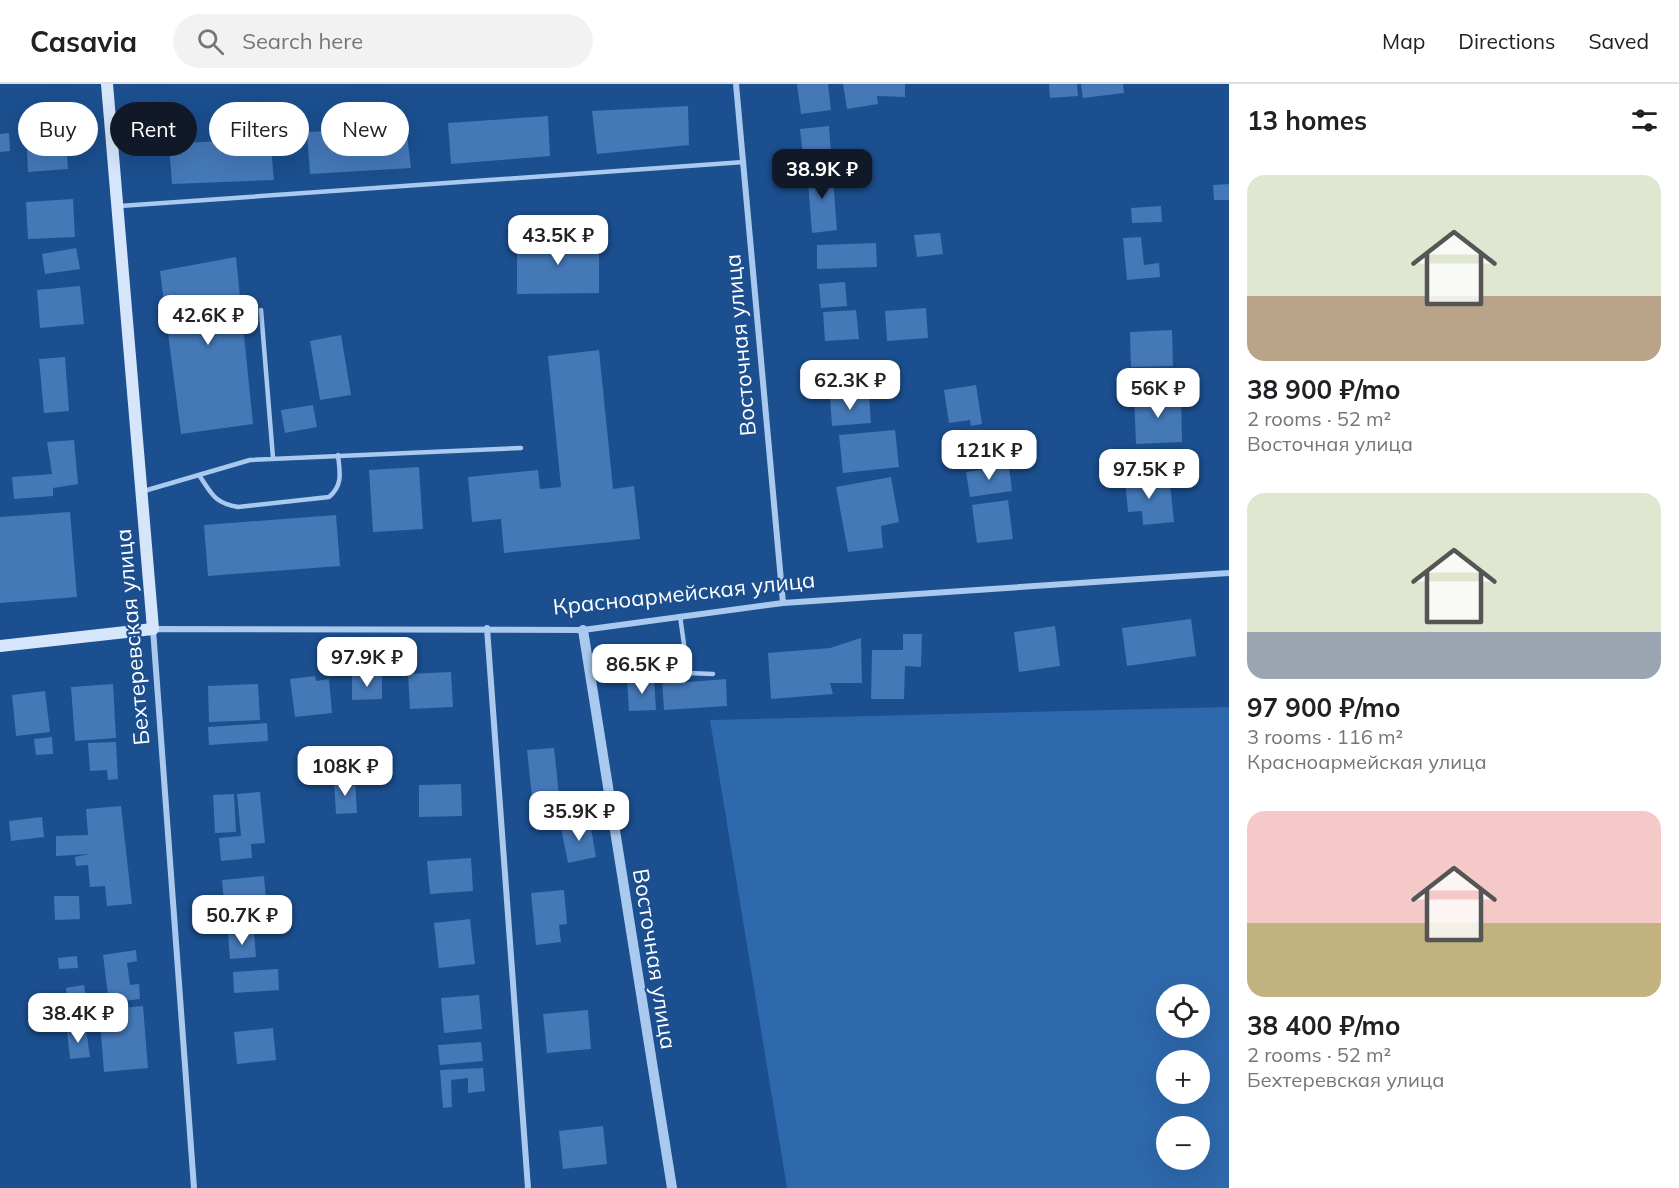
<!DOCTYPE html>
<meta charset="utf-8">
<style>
:root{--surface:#fff;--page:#f2f2f2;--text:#202124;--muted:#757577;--line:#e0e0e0;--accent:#111827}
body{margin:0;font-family:Mulish,sans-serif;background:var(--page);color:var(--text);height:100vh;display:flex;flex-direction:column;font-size:22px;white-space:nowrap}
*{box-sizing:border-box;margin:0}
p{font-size:20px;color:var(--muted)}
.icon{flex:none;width:33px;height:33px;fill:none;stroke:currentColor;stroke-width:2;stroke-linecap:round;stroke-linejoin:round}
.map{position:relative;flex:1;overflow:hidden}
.sheet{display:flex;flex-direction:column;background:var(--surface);width:450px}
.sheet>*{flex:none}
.hud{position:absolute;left:18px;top:18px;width:570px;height:54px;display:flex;gap:12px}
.controls{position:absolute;left:1156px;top:900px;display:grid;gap:12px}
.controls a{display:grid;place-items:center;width:54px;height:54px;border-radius:50%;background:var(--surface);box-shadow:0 6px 24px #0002;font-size:30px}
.price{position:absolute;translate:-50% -51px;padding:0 14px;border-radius:12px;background:#fff;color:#222;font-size:20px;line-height:39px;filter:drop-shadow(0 2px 3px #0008)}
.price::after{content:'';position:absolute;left:50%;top:36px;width:18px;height:14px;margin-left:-9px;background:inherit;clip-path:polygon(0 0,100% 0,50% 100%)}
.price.active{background:var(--accent);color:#fff}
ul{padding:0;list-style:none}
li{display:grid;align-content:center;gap:12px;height:318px;padding:0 18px}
li span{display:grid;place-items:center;height:186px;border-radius:18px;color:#555}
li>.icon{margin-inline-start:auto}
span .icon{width:108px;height:108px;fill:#fffc;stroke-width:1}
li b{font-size:26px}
h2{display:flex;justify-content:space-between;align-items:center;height:72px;padding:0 18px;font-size:26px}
.pill{padding:0 21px;border-radius:27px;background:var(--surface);box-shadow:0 6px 24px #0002;font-size:21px;line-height:54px}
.pill.active{background:var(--accent);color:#fff}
header{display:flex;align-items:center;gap:36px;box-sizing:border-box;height:84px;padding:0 30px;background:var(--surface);border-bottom:2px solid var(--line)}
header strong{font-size:28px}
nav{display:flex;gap:33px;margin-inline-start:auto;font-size:21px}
.search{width:420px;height:54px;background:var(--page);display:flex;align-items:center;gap:15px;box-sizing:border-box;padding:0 21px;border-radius:33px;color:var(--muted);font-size:22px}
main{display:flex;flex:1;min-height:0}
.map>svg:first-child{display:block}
.green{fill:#2e69ad;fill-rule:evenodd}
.building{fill:#4478b7}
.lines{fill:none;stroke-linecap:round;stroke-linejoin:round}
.service{stroke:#a9c9ee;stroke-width:4.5}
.minor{stroke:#a9c9ee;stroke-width:6}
.tertiary{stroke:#a9c9ee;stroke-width:10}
.secondary{stroke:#d6e6fa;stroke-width:12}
.labels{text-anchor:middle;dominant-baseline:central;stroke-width:4.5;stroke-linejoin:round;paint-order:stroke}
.street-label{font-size:22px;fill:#fff;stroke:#1b4f8f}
</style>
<header>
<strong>Casavia</strong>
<div class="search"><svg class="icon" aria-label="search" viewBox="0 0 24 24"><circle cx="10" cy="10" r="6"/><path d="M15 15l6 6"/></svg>Search here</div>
<nav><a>Map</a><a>Directions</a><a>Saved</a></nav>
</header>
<main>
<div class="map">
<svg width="1229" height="1104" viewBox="0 0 1229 1104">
<rect width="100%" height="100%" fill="#1b4f8f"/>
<path class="green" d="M1229 623V1104H787L710 636ZM1167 910H1200V944H1167ZM1167 976H1200V1010H1167ZM1167 1042H1200V1076H1167Z"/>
<path class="building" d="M797 0H828L831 26 801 30Z
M843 0H905V13L877 12 878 20 847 25Z
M1049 0H1077L1078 12 1050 14Z
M1081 0H1123L1124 9 1083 14Z
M688 22 689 61 597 70 592 27Z
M548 32 550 72 451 80 448 39Z
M829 42 831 69 803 72 800 45Z
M406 43 411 84 310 90 307 48Z
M65 44 68 85 28 88 26 47Z
M9 49 10 67 0 68V50Z
M270 54 274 96 172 100 169 60Z
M832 83 837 146 812 149 807 84Z
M1229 100V116H1214L1213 101Z
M73 115 75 153 28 155 26 118Z
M1161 122 1162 138 1132 139 1131 124Z
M940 149 943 170 917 173 914 151Z
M599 153V209L517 210V154Z
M1141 153 1144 181 1159 179 1160 193 1127 196 1123 154Z
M876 159 877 183 817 185V161Z
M76 164 80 185 45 190 42 170Z
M236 173 253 340 181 350 160 187Z
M845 198 847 222 821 224 819 200Z
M80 202 84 240 40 244 37 206Z
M926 224 928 254 887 257 885 227Z
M856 226 859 255 825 257 823 228Z
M1172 246 1173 282 1131 283 1130 248Z
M341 251 351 311 320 316 310 257Z
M599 266 613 405 634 402 640 455 504 469 501 435 472 438 468 393 538 386 540 405 561 403 548 272Z
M65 273 69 327 44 329 39 275Z
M976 301 982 340 971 342 970 336 949 339 944 306Z
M1181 310 1182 358 1136 360 1134 312Z
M869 311 871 339 832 342 830 314Z
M313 321 317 343 285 349 281 326Z
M895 346 899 383 843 389 839 351Z
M74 356 78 400 53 404V412L14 415 12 393 52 390 47 358Z
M1009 382 1012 407 970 413 966 388Z
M419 383 423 445 373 448 369 386Z
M1137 384 1138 403 1170 400 1174 438 1143 441 1142 427 1128 428 1124 385Z
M891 393 899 438 881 442 883 464 848 468 836 403Z
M1008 416 1013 455 977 459 972 421Z
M70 428 77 513 0 519V433Z
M336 431 340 482 208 492 204 441Z
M1191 535 1196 572 1127 582 1122 544Z
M1055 542 1060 582 1019 588 1014 548Z
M903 550H922L921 583 905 582 904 615H871L872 566H903Z
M861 554 862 599H830L833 610 771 615 768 569 830 564Z
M676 578 677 599 726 595 727 622 664 626 661 579Z
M451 588 453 623 410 625 408 590Z
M315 592 316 597 329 595 332 629 295 633 290 595Z
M352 592H382V615L352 616Z
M654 594 656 626 629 627 627 596Z
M113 600 116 654 75 657 71 603Z
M258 600 260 636 209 638 208 602Z
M45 607 50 648 16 652 12 611Z
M267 639 268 657 209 661 208 643Z
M52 653 53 670 36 671 34 655Z
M116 658 118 695 108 696 107 686 90 687 88 659Z
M554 664 560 719 533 722 527 666Z
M355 696 357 729 336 730 334 697Z
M461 700 462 732 419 733V701Z
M260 708 265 759 251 760 252 774 221 777 219 754 241 752 237 710Z
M234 710 236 748 215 749 213 711Z
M121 722 132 820 107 822 105 802 90 803 88 781 76 782 75 773 89 770 56 772V752L88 751 86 725Z
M42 733 44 753 11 757 9 737Z
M590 738 596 773 568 779 561 744Z
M471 774 473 807 430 810 427 777Z
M264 792 266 814 224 818 222 796Z
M564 806 567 840 559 841 561 858 536 861 531 809Z
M54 812H79L80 835 55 836Z
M470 835 475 880 439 884 434 839Z
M254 848 256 873 230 875 228 850Z
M136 866 137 877 127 879 130 901 139 900 140 915 109 919 103 871Z
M77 872 78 884 59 885 58 874Z
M278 885 279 906 234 909 233 888Z
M84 901 87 918 68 921 66 904Z
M479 911 482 945 444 949 441 914Z
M143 922 148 984 104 988 99 926Z
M588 926 591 965 547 969 543 930Z
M273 944 276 976 237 980 234 948Z
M86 945 90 973 70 975 67 947Z
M481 958 483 977 440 981 438 961Z
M483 984 485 1007 468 1009V994L451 996 452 1023 443 1024 440 986Z
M603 1042 607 1080 563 1085 559 1047Z"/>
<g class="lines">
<path class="service" d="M120 122 744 78
M261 226 273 374
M199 391C212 410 214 419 238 423L329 413C343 401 340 389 338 371
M144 407 250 376 521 364
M680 532 688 589 713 590"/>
<path class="minor" d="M736 0 783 519
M487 544 528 1104
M194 1104 153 545 583 546 783 519 1229 489"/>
<path class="tertiary" d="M583 546 672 1104"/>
<path class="secondary" d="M0 562 153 545 107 0"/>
</g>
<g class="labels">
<g class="street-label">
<text transform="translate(740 261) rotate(-95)">Восточная улица</text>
<text transform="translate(684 509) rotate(-6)">Красноармейская улица</text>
<text transform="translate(132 553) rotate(-95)">Бехтеревская улица</text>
<text transform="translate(655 875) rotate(81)">Восточная улица</text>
</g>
</g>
</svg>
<div class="controls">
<a><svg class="icon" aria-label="locate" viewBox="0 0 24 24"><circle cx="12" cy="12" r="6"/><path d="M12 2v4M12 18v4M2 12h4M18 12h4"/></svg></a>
<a>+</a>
<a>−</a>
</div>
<b class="price active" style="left:822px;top:116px">38.9K ₽</b>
<b class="price" style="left:558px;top:182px">43.5K ₽</b>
<b class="price" style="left:208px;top:262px">42.6K ₽</b>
<b class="price" style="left:850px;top:327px">62.3K ₽</b>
<b class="price" style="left:1158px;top:335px">56K ₽</b>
<b class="price" style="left:989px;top:397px">121K ₽</b>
<b class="price" style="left:1149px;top:416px">97.5K ₽</b>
<b class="price" style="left:367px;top:604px">97.9K ₽</b>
<b class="price" style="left:642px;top:611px">86.5K ₽</b>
<b class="price" style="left:345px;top:713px">108K ₽</b>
<b class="price" style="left:579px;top:758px">35.9K ₽</b>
<b class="price" style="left:242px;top:862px">50.7K ₽</b>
<b class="price" style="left:78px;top:960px">38.4K ₽</b>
<div class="hud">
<a class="pill">Buy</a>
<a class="pill active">Rent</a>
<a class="pill">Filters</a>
<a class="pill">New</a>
</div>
</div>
<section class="sheet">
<h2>13 homes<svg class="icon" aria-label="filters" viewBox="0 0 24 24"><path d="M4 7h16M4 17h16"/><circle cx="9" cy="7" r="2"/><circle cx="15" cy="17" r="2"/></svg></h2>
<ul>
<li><span style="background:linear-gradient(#dfe7d0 65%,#b9a48a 0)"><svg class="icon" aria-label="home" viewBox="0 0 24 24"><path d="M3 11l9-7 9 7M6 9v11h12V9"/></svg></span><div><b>38 900 ₽/mo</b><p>2 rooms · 52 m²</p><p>Восточная улица</p></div></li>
<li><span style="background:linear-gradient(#dfe7d0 75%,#9aa5b1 0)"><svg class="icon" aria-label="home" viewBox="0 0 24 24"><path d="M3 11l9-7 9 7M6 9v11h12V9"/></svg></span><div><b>97 900 ₽/mo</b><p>3 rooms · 116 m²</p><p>Красноармейская улица</p></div></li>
<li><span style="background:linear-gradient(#f6c9c9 60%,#c2b280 0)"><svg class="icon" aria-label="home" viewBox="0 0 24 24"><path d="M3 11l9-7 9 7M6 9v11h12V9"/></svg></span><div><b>38 400 ₽/mo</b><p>2 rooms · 52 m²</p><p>Бехтеревская улица</p></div></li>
</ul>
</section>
</main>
